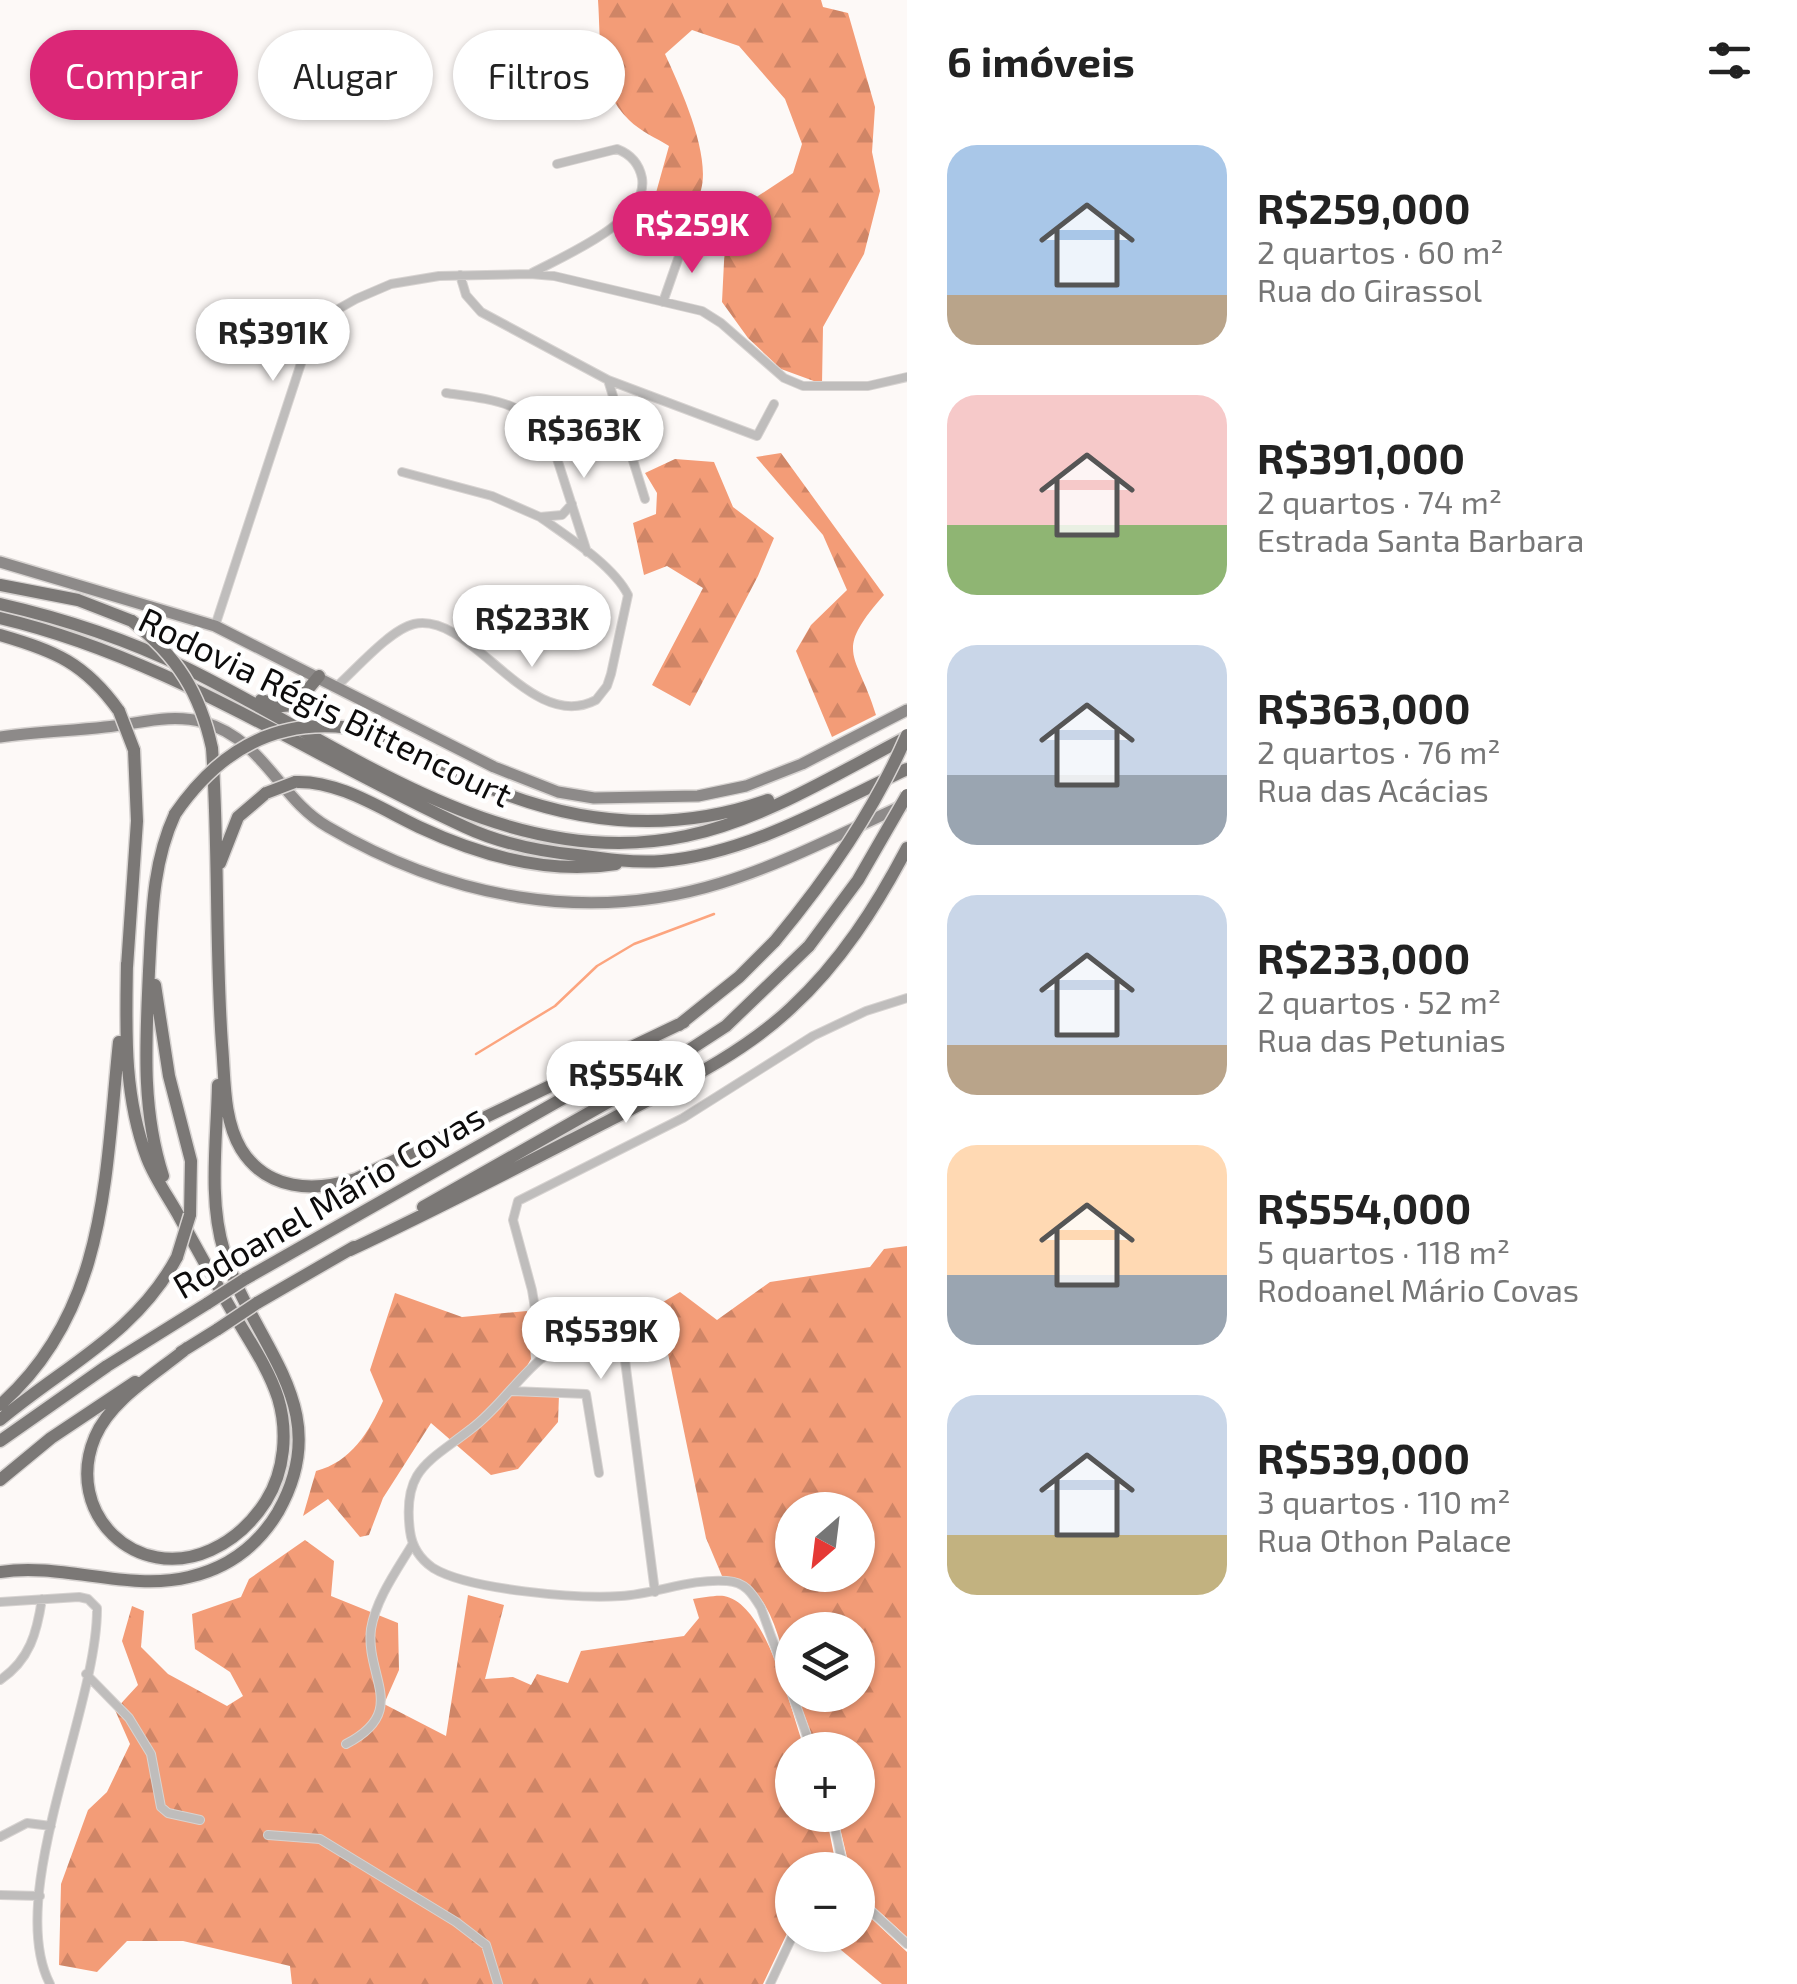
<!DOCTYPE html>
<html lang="pt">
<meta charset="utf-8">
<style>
:root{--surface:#fff;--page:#f2f2f2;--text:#222;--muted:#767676;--accent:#db2777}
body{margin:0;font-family:"Exo 2",sans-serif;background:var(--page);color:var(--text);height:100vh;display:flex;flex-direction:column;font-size:38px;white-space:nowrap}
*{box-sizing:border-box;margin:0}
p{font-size:32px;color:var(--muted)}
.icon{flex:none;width:55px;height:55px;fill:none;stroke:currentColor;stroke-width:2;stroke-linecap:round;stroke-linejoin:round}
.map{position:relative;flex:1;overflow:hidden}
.drawer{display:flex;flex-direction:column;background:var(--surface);width:890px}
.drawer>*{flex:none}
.guide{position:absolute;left:30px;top:30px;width:725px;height:90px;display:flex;gap:20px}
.needle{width:65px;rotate:208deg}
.fabs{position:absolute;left:775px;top:1492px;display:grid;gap:20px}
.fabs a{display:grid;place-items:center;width:100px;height:100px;border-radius:50%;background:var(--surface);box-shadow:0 2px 8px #0004;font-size:50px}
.price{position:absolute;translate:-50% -85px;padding:0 22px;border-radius:35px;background:#fff;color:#222;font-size:32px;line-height:65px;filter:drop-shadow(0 2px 5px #0008)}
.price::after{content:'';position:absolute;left:50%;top:60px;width:30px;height:22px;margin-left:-15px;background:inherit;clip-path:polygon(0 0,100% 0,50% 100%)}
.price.current{background:var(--accent);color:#fff}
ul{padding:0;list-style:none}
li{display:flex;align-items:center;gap:30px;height:250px;padding:0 40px}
li span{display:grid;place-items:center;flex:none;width:280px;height:200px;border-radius:30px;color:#555}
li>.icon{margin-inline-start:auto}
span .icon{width:120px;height:120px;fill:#fffc;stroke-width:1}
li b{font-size:42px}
h2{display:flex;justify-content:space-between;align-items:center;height:120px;padding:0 40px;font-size:42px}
.tag{padding:0 35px;border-radius:45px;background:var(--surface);box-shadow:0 2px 8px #0004;font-size:35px;line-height:90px}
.tag.current{background:var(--accent);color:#fff}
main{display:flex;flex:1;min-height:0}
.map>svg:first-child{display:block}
.forest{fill:url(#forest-firs);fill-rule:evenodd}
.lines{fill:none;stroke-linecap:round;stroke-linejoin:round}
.stream{stroke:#fca57f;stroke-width:2.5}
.minor-casing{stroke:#d7d3d1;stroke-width:10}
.primary-casing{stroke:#d7d3d1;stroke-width:14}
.motorway-casing{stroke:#d7d3d1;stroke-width:15}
.minor{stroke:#bfbdbc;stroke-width:8}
.primary{stroke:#8d8a89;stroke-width:11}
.motorway{stroke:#7b7876;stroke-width:12}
.motorway-bridge-casing{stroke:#d7d3d1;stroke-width:15;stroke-linecap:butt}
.motorway-bridge{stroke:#7b7876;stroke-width:12}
.labels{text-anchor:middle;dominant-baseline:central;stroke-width:9;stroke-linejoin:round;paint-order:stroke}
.street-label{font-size:35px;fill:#0d0c0c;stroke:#fff}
</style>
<main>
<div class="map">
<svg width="907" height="1984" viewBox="0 0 907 1984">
<defs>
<pattern id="forest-firs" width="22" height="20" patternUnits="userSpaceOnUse" patternTransform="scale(2.5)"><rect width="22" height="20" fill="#f39c77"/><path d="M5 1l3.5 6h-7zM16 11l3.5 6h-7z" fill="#cf8566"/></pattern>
</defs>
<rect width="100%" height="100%" fill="#fdf9f7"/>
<path class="forest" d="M598 0H821L823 7 848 13 875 107 872 152 880 191 864 254 823 327 822 384 781 369 748 338 722 302 725 242 749 202 793 173 802 144 785 99 739 46 692 30 665 54C680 87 711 154 701 190 697 205 688 220 682 234L649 218 669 146C656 138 640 131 629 120 596 88 601 42 598 0Z
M781 453 884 595C832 654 857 652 876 715L832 737 796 651 811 625 847 590 823 535 756 457Z
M675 459 714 462 733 507 774 538 758 576 690 706 652 685 703 588 667 566 644 575 633 523 656 514 657 493 645 473Z
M907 1246V1937L858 1892V1870H850L837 1815H858V1750H817L797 1695H858V1630H792V1682C779 1644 771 1579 722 1576L706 1538 658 1305 680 1292 717 1320 770 1282 870 1267 884 1249ZM792 1510H858V1575H792Z
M395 1293 462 1317 527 1311 531 1359 515 1387 559 1395 558 1422 518 1469 491 1475 431 1423 383 1498 369 1535 360 1537 328 1499 303 1516 316 1471C351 1462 369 1432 383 1401L370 1370Z
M305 1540 334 1561 331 1596 398 1623 399 1670 384 1704 446 1736 468 1595 504 1605 485 1679 513 1677 531 1685 537 1674 568 1683 581 1651 684 1636 699 1618 693 1599C702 1598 715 1595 724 1596 768 1604 791 1713 805 1750H792V1815H826L837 1870H792V1923L763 1984H292L290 1966 183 1941H127L97 1972 59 1965 61 1884 88 1810 107 1792 130 1744 115 1710 138 1685 122 1641 132 1606 144 1611 141 1647 168 1674 227 1706 243 1696 230 1672 195 1649 192 1614 241 1597 249 1579Z
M858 1906 907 1952V1984H882L823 1935H858Z"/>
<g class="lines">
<path class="stream" d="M476 1054 555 1006 597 966 634 944 714 914"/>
<g class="minor-casing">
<path id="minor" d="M532 273C563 256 649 221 642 178 639 163 630 154 617 149L557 164
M460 275 466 295 481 312 608 380 757 436 774 404
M663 302 685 239
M608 380 645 499
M446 393C488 399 530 401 552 443
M402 472 492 496 540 517 562 515 572 504
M587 552 552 443 574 441 628 452
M215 626 307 345 319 324 333 312 356 299 391 284 439 276 530 274 554 276 702 311 721 323 784 378 803 386H868L907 377
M337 686C356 669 391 629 414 624 472 611 529 735 596 700L607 686 611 674 628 595C613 565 568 537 540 517
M543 1357 532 1290 513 1220 518 1201 683 1118 813 1036 866 1011 907 998
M512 1391 586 1394 599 1473
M655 1592 623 1345 613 1337C597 1337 554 1349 541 1359 516 1380 498 1409 471 1429 429 1462 402 1469 410 1531 412 1547 420 1559 433 1568 469 1590 579 1599 621 1596 655 1594 692 1578 727 1581 745 1582 752 1593 761 1608L812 1750
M0 1602 79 1597 88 1599 97 1608C98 1707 4 1896 50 1984
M86 1674 129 1718 151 1754 161 1807 168 1813 200 1820
M0 1680C30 1660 37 1632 42 1599
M346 1744C410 1711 365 1677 371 1629 376 1599 397 1570 412 1545
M832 1815 844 1870
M268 1835 320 1839 456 1922 486 1945 498 1984
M0 1837 27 1823 51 1826
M0 1895 40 1896
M858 1899 907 1944
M770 1984 793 1935"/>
</g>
<g class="primary-casing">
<path id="primary" d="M0 562 215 626 494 767 558 792 594 798 698 796 746 786 802 764 907 710
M0 737C35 732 70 731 105 727 138 724 170 713 203 722 265 740 279 799 328 827 448 897 586 925 721 883 783 864 842 833 902 806"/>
</g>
<g class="motorway-casing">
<path id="motorway" d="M0 585 78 600 132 621
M0 604C66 619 126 639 186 668 342 744 503 875 686 836 765 819 836 774 907 737
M0 618C167 657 310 756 465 827 501 844 538 851 577 855 605 859 633 863 662 861 748 854 830 805 907 769
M0 635C55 651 85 663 119 711
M261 700 282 706 295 705 319 676
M372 732C406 744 437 764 469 779 565 823 667 836 768 800
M212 748C219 847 215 946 222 1045 225 1079 223 1119 241 1149 267 1191 314 1192 356 1179L684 1022
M295 782C338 780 381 809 419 827 479 855 549 875 616 864
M220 863 238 817 266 793
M127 963C126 1029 123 1094 147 1158 155 1179 169 1198 180 1218 197 1249 214 1280 232 1311 248 1339 268 1367 278 1398 288 1431 285 1471 266 1501 252 1523 235 1539 211 1550 136 1584 63 1513 95 1437 111 1399 157 1373 187 1348
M127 967 137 821 134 750
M155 985 169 1076 191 1161 190 1215
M679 1025 739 977 775 941
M163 1176C141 1108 146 1041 149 971 152 916 152 864 175 814
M423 1207 617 1097 726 1026 809 946
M350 1250C438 1209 524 1164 610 1120 672 1087 739 1057 791 1008 840 963 876 907 907 848
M245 1279 576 1091 650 1045
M257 1303 354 1247
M181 1352 218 1329
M0 1405C108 1310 105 1174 119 1042
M0 1420C64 1366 136 1334 177 1257
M0 1441 107 1366 208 1303
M0 1480 51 1438 135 1382
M0 1572C62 1562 128 1592 189 1577 228 1568 257 1547 278 1512 338 1406 252 1346 224 1251 208 1200 217 1138 218 1085"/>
</g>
<use href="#minor" class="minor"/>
<use href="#primary" class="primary"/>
<use href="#motorway" class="motorway"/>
<g class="motorway-bridge-casing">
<path id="motorway-bridge" d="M132 621C177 656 200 693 212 748
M119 711 134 750
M266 793 295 782
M175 814C223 744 287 712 372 732
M775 941C828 877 874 811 907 735
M809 946 858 880 907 795
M177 1257 190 1215
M208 1303 245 1279
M218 1329 257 1303"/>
</g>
<use href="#motorway-bridge" class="motorway-bridge"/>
</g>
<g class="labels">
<g class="street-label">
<text transform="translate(326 706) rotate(26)">Rodovia Régis Bittencourt</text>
<text transform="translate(328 1200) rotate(-30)">Rodoanel Mário Covas</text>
</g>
</g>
</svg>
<div class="fabs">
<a><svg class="needle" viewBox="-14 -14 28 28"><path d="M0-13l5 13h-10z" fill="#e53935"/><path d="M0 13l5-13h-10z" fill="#767676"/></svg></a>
<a><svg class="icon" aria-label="layers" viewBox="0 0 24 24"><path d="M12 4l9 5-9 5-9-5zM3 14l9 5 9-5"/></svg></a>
<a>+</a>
<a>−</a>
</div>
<b class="price current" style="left:692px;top:276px">R$259K</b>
<b class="price" style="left:273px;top:384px">R$391K</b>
<b class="price" style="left:584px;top:481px">R$363K</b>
<b class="price" style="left:532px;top:670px">R$233K</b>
<b class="price" style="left:626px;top:1126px">R$554K</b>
<b class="price" style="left:601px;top:1382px">R$539K</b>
<div class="guide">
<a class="tag current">Comprar</a>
<a class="tag">Alugar</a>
<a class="tag">Filtros</a>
</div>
</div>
<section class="drawer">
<h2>6 imóveis<svg class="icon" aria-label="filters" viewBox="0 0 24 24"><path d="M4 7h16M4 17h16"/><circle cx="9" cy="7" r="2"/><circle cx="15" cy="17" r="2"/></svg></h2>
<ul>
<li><span style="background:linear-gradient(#a9c7e8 75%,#b9a48a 0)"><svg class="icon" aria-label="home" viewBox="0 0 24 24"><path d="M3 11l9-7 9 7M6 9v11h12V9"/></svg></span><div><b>R$259,000</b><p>2 quartos · 60 m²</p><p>Rua do Girassol</p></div></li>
<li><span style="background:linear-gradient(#f6c9c9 65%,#8fb573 0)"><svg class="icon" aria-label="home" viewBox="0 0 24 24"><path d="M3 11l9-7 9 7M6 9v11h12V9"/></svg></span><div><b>R$391,000</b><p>2 quartos · 74 m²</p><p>Estrada Santa Barbara</p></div></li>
<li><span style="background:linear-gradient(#c9d6e8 65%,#9aa5b1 0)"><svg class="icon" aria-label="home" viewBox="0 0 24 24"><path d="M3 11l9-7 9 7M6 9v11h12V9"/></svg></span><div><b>R$363,000</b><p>2 quartos · 76 m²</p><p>Rua das Acácias</p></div></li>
<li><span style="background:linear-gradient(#c9d6e8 75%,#b9a48a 0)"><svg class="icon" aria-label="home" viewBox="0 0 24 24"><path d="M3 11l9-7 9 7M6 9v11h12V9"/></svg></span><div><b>R$233,000</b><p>2 quartos · 52 m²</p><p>Rua das Petunias</p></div></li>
<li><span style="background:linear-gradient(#ffd9b3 65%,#9aa5b1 0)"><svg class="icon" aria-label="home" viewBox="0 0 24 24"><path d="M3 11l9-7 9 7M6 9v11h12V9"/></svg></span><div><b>R$554,000</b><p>5 quartos · 118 m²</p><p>Rodoanel Mário Covas</p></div></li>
<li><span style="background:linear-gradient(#c9d6e8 70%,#c2b280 0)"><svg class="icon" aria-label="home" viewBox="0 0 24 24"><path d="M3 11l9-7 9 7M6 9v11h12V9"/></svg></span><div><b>R$539,000</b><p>3 quartos · 110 m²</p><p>Rua Othon Palace</p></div></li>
</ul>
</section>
</main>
